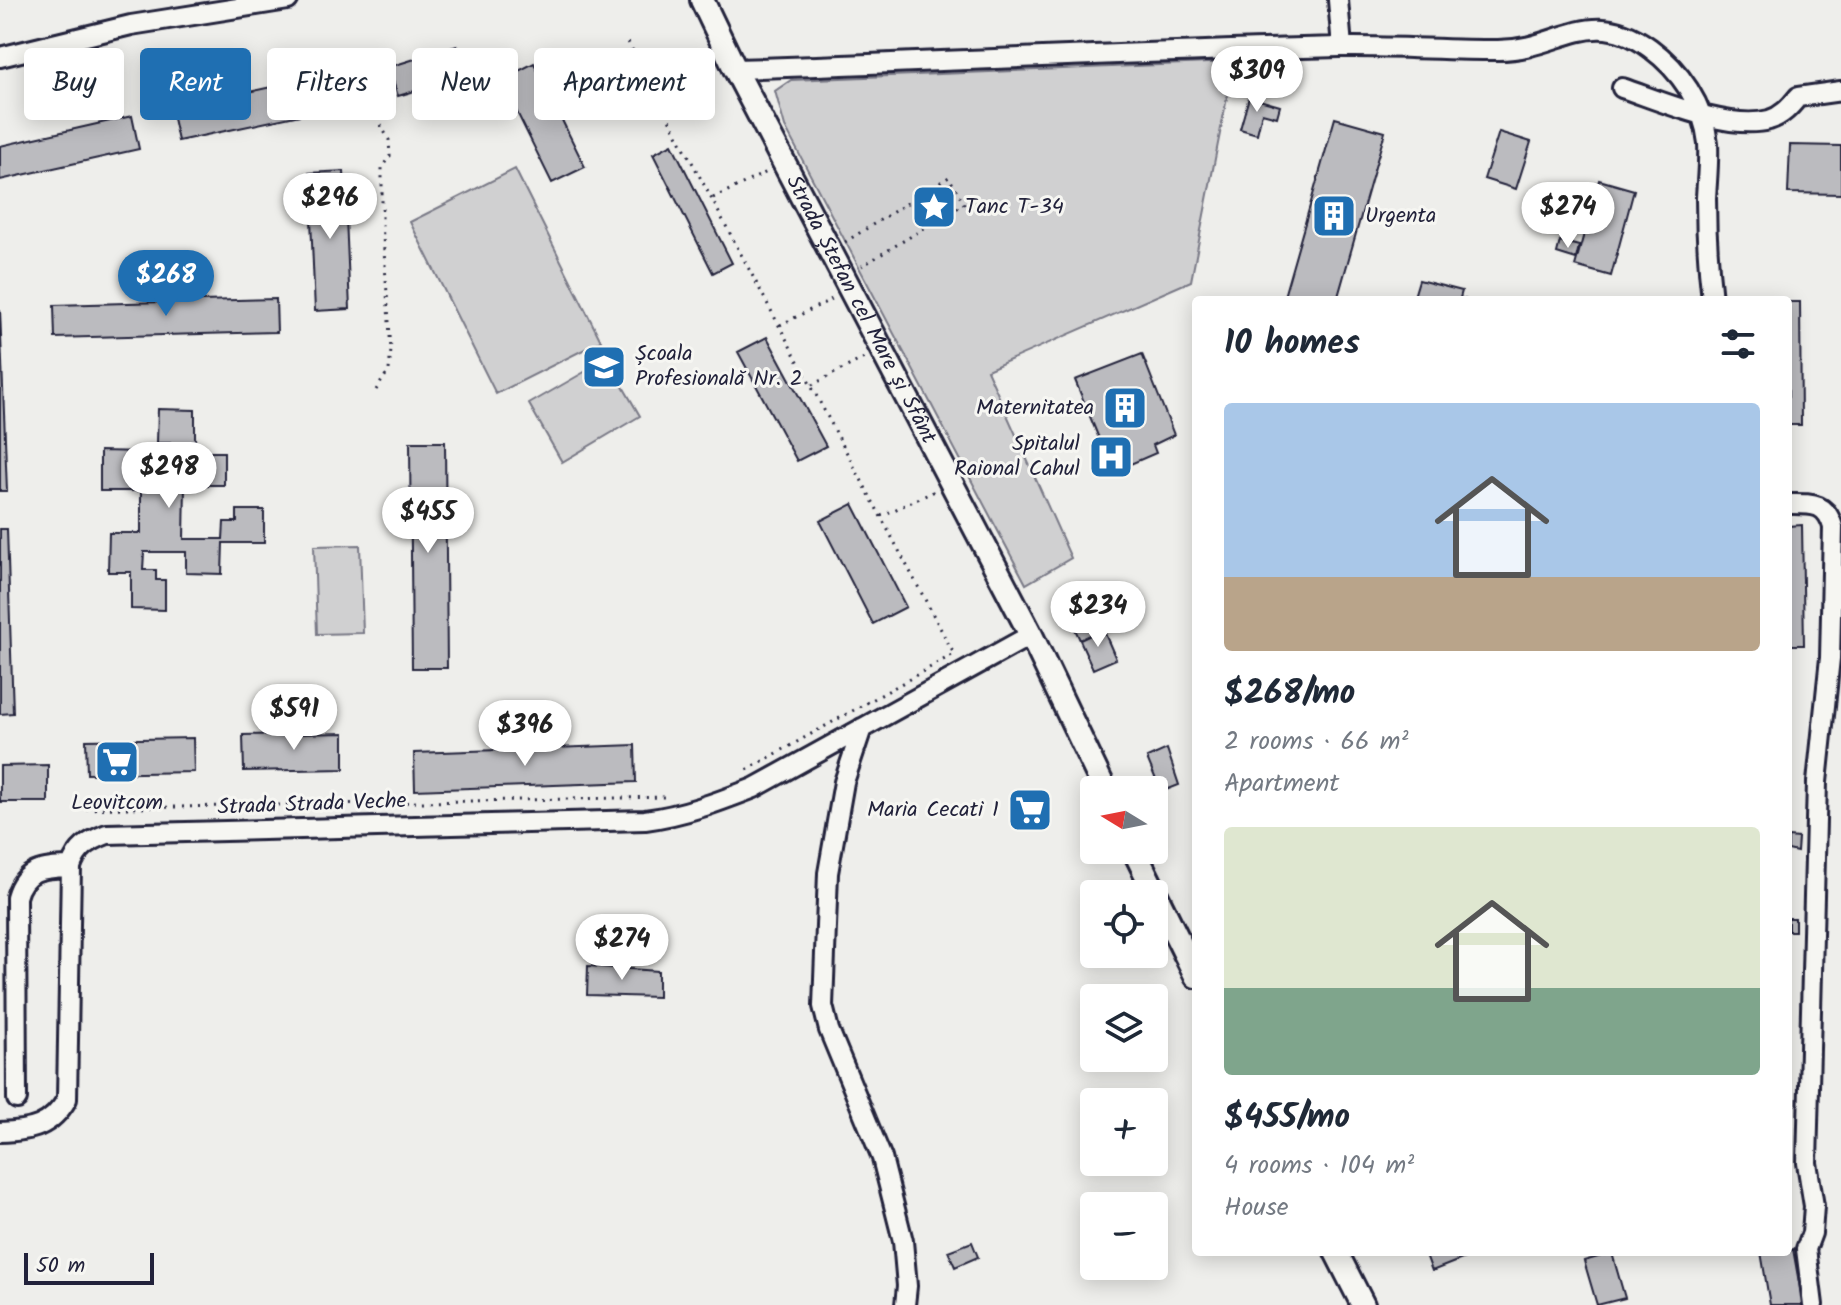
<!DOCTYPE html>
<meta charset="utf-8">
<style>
:root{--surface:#fff;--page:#f2f2f3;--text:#1f2937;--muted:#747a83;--accent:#1f6fb2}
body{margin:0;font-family:Kalam,sans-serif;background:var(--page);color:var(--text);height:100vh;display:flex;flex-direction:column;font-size:30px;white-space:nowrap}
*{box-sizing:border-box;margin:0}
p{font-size:26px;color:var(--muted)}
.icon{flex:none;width:44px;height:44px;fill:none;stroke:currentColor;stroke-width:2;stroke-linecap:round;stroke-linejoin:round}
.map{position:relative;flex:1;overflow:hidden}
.details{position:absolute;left:1192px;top:296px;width:600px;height:960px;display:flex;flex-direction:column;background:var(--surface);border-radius:8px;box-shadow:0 4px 20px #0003}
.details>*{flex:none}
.top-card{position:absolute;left:24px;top:48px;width:760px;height:72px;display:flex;gap:16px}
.needle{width:52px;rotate:280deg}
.tools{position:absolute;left:1080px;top:776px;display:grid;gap:16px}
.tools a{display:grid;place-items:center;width:88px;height:88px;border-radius:8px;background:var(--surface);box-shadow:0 4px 20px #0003;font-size:40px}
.scale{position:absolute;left:24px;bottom:20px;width:130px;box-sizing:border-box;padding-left:8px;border:4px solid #22223b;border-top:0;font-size:22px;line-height:28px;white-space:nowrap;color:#22223b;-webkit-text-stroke:6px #f6f6f2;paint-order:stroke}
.price{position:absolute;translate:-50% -68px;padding:0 18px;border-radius:28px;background:#fff;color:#222;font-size:26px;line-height:52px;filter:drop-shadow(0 2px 4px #0008)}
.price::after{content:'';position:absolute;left:50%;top:48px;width:24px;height:18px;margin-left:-12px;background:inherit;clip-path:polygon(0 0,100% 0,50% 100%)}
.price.current{background:var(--accent);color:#fff}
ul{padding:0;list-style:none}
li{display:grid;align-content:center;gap:16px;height:424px;padding:0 32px}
li span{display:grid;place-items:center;height:248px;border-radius:8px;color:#555}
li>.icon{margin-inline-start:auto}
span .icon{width:144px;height:144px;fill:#fffc;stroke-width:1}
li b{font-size:34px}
h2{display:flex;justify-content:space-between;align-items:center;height:96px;padding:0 32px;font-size:34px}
.chip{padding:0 28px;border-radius:8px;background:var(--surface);box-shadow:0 4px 20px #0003;font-size:28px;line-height:72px}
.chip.current{background:var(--accent);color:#fff}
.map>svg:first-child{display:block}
.green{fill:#d0d0d1;stroke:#797986;stroke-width:2}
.building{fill:#bbbbbf;stroke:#22223b;stroke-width:2}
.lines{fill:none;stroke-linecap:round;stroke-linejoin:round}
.minor-casing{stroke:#22223b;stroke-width:24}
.major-casing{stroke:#22223b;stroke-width:28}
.path{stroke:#22223b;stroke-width:3;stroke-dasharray:2 6;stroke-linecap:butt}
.minor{stroke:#f6f6f2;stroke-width:18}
.major{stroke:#f6f6f2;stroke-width:22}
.labels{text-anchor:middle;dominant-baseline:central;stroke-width:6;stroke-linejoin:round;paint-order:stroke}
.poi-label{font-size:22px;fill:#22223b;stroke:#f6f6f2;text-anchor:start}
.street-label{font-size:22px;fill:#22223b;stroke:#f6f6f2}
</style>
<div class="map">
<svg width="1841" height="1305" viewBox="0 0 1841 1305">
<rect width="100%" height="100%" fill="#eeeeeb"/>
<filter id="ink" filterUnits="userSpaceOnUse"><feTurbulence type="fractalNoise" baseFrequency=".0125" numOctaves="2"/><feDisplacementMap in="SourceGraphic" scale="16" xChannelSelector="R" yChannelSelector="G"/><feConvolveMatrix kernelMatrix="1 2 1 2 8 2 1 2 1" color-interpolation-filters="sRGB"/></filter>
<g filter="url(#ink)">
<path class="green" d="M1234 62 1191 281 987 370 1071 558 1026 584 785 127 775 91 791 80Z
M515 169 601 341 496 394 410 222Z
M607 359 640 416 562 462 529 404Z
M360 545 363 633 317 634 314 546Z"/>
<path class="building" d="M457 46 466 76 398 96 389 67Z
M534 63 585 167 552 183 501 80Z
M349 70 356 103 178 141 171 109Z
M1249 97 1280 106 1277 117 1262 113 1257 134 1240 129Z
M132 116 139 149 0 180V146Z
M1335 118 1385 132 1337 300H1283Z
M1499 132 1531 142 1516 189 1484 179Z
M672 144 732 263 713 273 653 154Z
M1790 145 1841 146V194L1788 193Z
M344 171 350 309 315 311 309 173Z
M1599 180 1634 190 1611 276 1575 266Z
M1560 241 1579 246 1576 259 1557 253Z
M1419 280 1462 291 1460 298 1467 300H1413Z
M276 299 277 332 55 338 54 305Z
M1788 302H1800L1801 425H1788Z
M0 309 7 491H0Z
M767 337 826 446 797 461 738 352Z
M1142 354 1174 435 1153 445 1156 453 1126 466 1123 458 1109 463 1075 380Z
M158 409 195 410V452H224V485H185L184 539H223L224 522H237V510H264V543H223L222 574 186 573V552H144L143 570H156V580H165V610L131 609V572H108L109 533H141V491H100V451L144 452 143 468H187V457H170V443H157Z
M410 442H445L447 668H412Z
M853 504 906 607 873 624 820 521Z
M1802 525 1804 645H1788V526Z
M0 529H7L13 713 0 714Z
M1084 588 1103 629 1080 640 1061 599Z
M1103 629 1116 659 1093 669 1080 640Z
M344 733V769L244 771 243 735Z
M193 738 194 772 87 774 86 740Z
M635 745 636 782 415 790 414 753Z
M1167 749 1179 785 1161 792 1147 758Z
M48 765V802H0V766Z
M1788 837 1798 838 1797 852 1788 850Z
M1788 918H1795V931H1788Z
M588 966 658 971V997L587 995Z
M972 1242 978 1257 955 1267 948 1251Z
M1793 1249 1803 1305H1770L1761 1252H1788Z
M1425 1252H1480L1432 1271Z
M1612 1253 1625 1298 1597 1305 1584 1261Z"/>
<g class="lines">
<g class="minor-casing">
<path id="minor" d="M1338 0 1342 47
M0 57 131 25 288 0
M735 69C936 62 1138 52 1339 47 1391 46 1444 50 1496 50 1560 51 1589 3 1650 48 1680 70 1704 105 1708 143 1709 162 1707 179 1706 198 1706 232 1708 266 1712 300
M1622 88C1661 101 1729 131 1769 120 1782 116 1790 107 1798 97L1841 91
M1788 504C1812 504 1826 502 1833 527L1830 658 1817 782 1807 1163 1814 1206 1812 1233 1806 1249 1813 1305
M862 728 844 782 828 873 823 1006 829 1030 882 1158 903 1241 907 1286 905 1305
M17 1099 16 897C24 868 44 868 71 867
M0 1132C31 1131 51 1127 67 1099L71 867C77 848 89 841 107 834L645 820C684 815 718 802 754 788L1031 635"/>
</g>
<g class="major-casing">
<g id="major">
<path id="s1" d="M702 0 735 69 1031 635 1105 790"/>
<path d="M1134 850 1196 976"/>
<path d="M1336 1252 1363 1305"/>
</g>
</g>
<path class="path" d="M628 42 954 654 745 771
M713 198 767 172
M912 202 924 228
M845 242 949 177 964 204 862 266
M780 325 834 298
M812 385 866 357
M376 390 389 370 391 350 382 223V167L390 156 389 140 378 120
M881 516 935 491
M78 809 667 797"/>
<use href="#minor" class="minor"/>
<use href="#major" class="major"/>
</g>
</g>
<defs>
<g id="sight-square" transform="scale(2.3)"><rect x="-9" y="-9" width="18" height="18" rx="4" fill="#1f6fb2" stroke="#f6f6f2"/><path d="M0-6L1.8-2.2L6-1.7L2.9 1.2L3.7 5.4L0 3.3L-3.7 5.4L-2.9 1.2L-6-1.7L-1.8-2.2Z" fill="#fff"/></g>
<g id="building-square" transform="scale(2.3)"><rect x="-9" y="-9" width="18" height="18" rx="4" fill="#1f6fb2" stroke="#f6f6f2"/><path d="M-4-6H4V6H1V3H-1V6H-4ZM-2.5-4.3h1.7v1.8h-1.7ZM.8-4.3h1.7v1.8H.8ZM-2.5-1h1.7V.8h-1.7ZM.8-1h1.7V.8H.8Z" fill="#fff"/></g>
<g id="university-square" transform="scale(2.3)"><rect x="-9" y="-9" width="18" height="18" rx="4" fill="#1f6fb2" stroke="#f6f6f2"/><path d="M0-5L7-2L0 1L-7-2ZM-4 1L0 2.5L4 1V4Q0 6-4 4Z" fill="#fff"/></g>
<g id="hospital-square" transform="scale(2.3)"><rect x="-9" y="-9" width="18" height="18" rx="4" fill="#1f6fb2" stroke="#f6f6f2"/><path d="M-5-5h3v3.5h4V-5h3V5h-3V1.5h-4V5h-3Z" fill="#fff"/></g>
<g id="supermarket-square" transform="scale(2.3)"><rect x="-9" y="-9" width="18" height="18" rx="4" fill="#1f6fb2" stroke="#f6f6f2"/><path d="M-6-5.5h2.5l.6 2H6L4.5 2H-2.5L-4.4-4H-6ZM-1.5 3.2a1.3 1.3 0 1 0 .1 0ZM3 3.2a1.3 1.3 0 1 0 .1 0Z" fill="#fff"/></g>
</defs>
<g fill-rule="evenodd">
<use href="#sight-square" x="934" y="207"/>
<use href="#building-square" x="1334" y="216"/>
<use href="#university-square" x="604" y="367"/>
<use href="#building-square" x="1125" y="408"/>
<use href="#hospital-square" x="1111" y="457"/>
<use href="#supermarket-square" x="117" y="762"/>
<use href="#supermarket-square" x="1030" y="810"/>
</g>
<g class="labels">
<g class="poi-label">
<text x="965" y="207">Tanc T-34</text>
<text x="1365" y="216">Urgenta</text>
<text x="635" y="354">Școala<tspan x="635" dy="25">Profesională Nr. 2</tspan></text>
<text x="1094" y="408" text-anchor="end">Maternitatea</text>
<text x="1080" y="444" text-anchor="end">Spitalul<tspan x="1080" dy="25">Raional Cahul</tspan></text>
<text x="117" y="803" text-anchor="middle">Leovitcom</text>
<text x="999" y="810" text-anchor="end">Maria Cecati 1</text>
</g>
<g class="street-label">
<text stroke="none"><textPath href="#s1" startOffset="348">Strada Ștefan cel Mare și Sfânt</textPath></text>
<text transform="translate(312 805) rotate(-2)">Strada Strada Veche</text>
</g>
</g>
</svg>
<div class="tools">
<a><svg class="needle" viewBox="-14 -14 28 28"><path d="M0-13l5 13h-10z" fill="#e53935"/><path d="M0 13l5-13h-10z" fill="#747a83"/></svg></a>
<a><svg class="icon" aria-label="locate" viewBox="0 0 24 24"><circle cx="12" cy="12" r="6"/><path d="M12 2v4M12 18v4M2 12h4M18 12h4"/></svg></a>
<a><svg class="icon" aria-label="layers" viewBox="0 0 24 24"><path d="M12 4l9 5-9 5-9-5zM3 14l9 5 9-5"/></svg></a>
<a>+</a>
<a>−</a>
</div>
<div class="scale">50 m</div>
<b class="price" style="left:1257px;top:114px">$309</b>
<b class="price" style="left:330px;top:241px">$296</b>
<b class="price" style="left:1568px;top:250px">$274</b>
<b class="price current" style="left:166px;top:318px">$268</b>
<b class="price" style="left:169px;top:510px">$298</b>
<b class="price" style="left:428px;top:555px">$455</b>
<b class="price" style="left:1098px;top:649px">$234</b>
<b class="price" style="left:294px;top:752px">$591</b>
<b class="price" style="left:525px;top:768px">$396</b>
<b class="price" style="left:622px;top:982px">$274</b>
<div class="top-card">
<a class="chip">Buy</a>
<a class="chip current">Rent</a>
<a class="chip">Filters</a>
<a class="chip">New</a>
<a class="chip">Apartment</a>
</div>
<section class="details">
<h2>10 homes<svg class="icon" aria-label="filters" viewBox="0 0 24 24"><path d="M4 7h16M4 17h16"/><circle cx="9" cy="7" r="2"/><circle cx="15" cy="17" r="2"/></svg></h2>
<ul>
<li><span style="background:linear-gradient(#a9c7e8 70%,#b9a48a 0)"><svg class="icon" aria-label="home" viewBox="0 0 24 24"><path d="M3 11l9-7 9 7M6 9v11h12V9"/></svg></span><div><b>$268/mo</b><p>2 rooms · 66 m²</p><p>Apartment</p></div></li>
<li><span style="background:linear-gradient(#dfe7d0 65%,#7fa58c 0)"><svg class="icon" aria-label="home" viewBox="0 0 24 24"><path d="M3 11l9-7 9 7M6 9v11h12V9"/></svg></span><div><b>$455/mo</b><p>4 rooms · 104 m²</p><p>House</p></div></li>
</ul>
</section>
</div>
